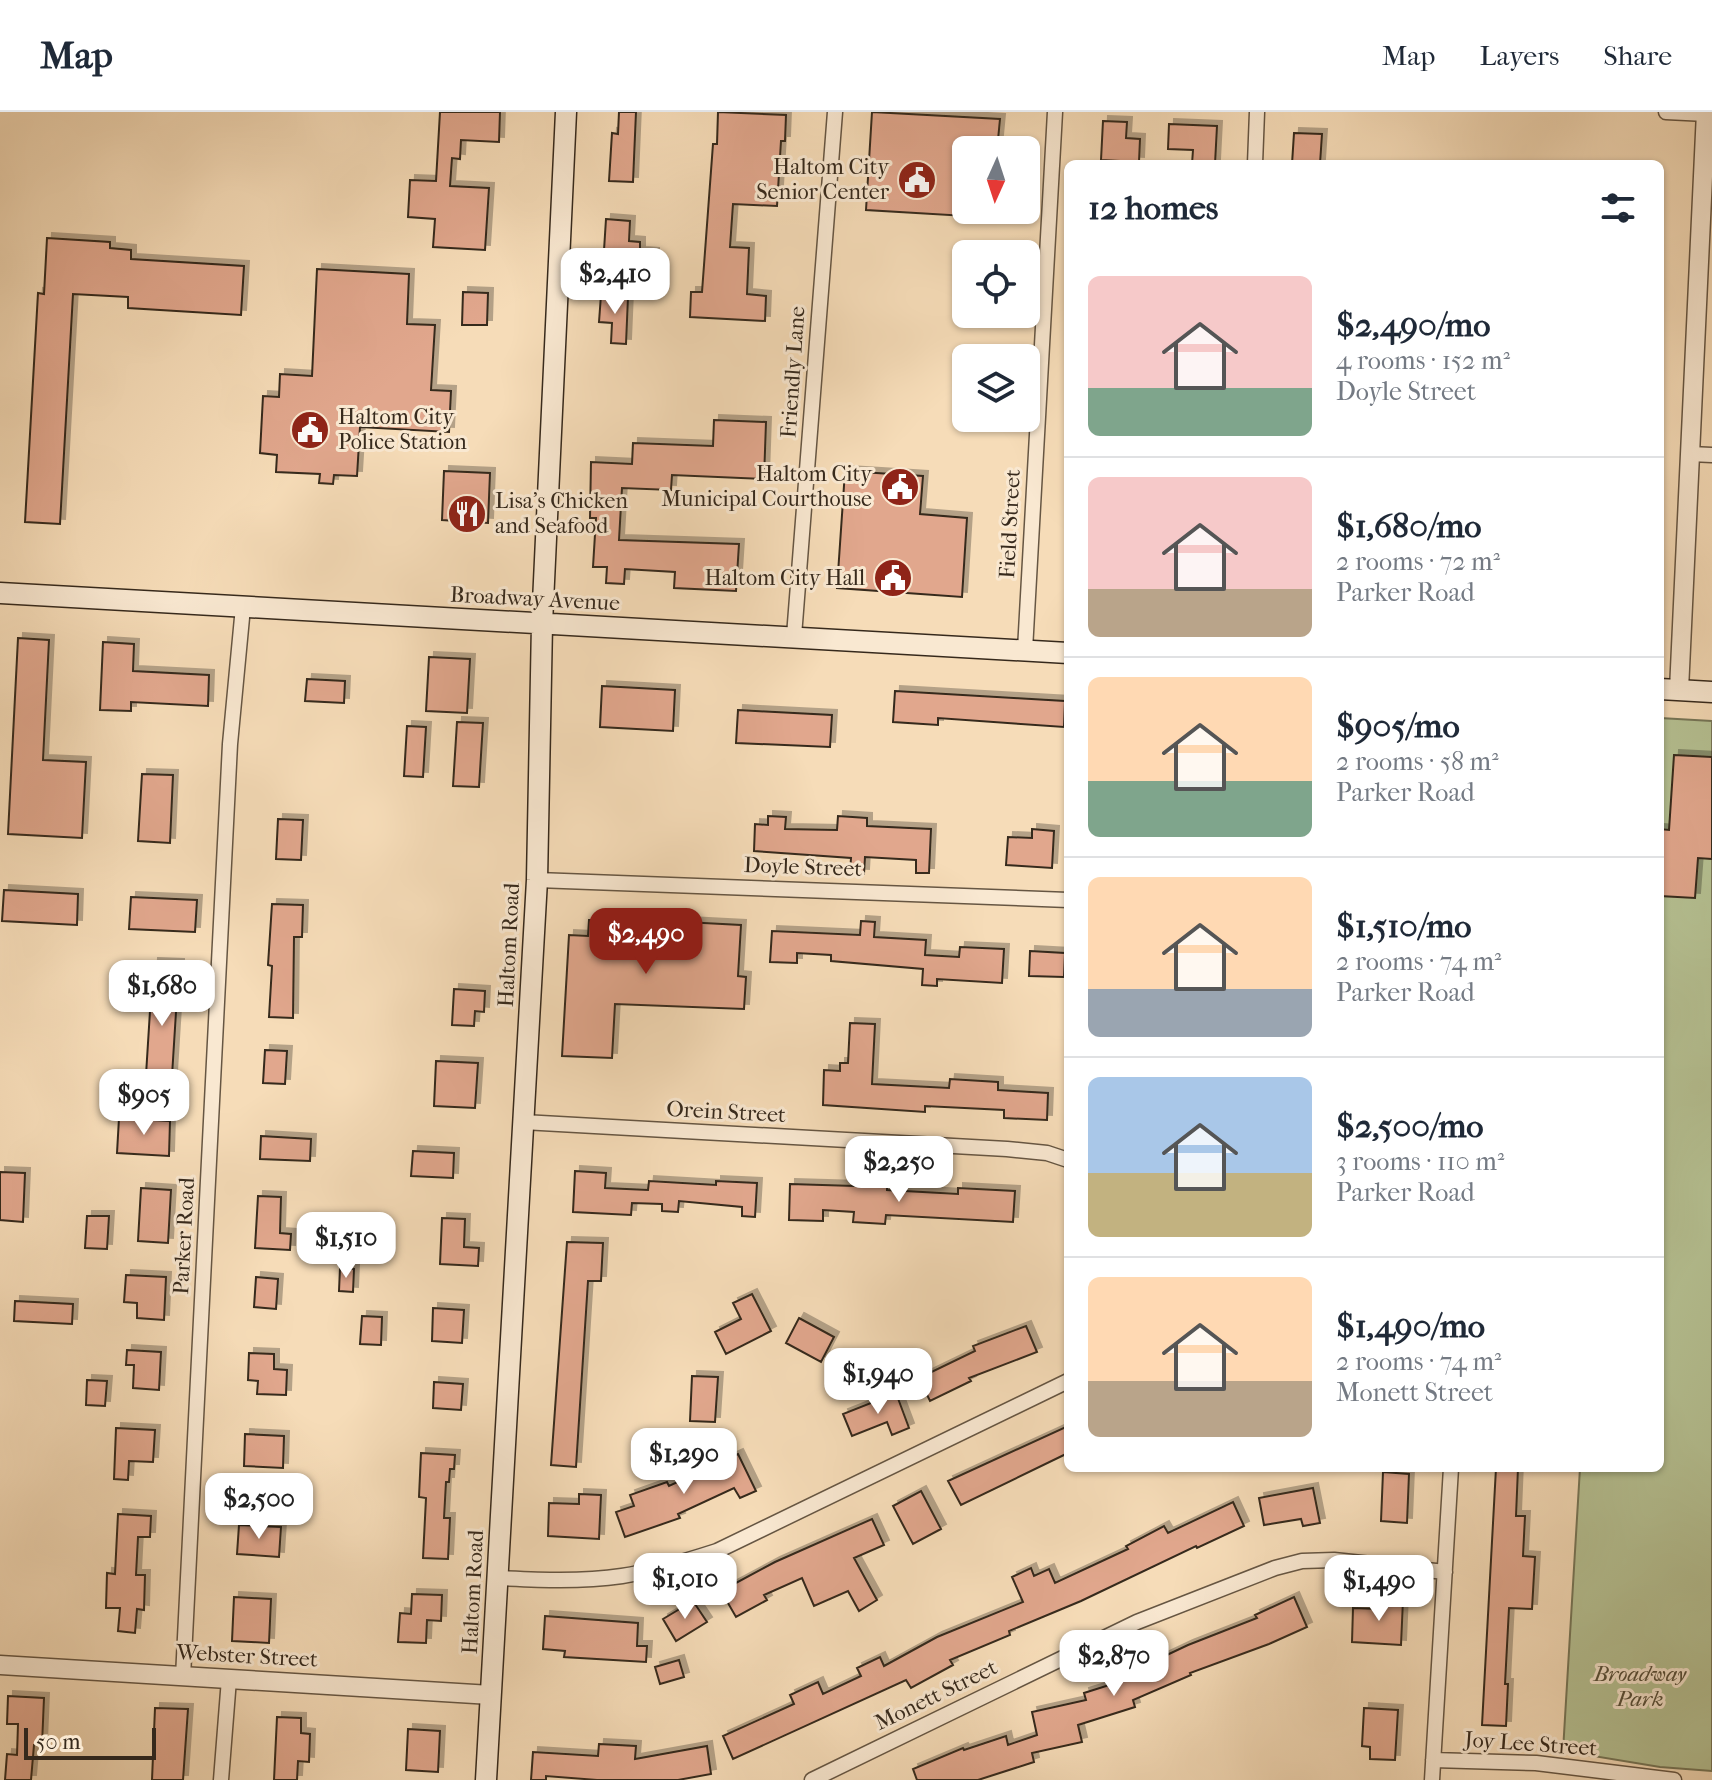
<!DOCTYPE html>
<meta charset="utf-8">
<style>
:root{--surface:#fff;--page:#f2f2f3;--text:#1f2937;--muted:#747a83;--line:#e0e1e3;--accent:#8f2418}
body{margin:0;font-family:"IM FELL French Canon",serif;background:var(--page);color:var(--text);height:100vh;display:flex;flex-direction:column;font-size:30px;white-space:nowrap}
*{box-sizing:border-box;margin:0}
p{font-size:26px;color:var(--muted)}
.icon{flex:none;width:44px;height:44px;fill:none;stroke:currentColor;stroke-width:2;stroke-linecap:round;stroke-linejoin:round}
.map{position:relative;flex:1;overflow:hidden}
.details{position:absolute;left:1064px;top:48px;width:600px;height:1312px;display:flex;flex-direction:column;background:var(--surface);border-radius:12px;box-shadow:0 2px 6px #0004}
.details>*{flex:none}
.needle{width:52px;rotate:183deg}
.buttons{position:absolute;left:952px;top:24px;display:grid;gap:16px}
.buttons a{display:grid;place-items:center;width:88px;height:88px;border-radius:12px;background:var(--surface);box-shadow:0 2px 6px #0004;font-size:40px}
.scale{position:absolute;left:24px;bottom:20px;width:132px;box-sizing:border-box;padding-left:8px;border:4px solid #36291c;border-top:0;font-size:22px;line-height:28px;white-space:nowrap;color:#36291c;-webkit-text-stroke:6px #f9e8d1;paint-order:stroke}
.price{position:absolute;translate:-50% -68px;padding:0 18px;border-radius:16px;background:#fff;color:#222;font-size:26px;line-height:52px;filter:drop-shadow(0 2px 4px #0008)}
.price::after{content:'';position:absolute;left:50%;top:48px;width:24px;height:18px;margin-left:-12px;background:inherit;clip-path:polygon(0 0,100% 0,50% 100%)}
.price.active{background:var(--accent);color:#fff}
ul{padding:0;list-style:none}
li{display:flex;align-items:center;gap:24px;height:200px;padding:0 24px}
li+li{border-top:2px solid var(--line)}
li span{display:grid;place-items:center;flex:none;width:224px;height:160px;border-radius:12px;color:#555}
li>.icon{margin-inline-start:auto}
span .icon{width:96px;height:96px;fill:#fffc;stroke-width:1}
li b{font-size:34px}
h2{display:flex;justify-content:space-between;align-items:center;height:96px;padding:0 24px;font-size:34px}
header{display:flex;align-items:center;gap:48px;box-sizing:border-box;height:112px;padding:0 40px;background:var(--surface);border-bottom:2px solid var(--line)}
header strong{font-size:38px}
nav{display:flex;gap:44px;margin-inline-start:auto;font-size:28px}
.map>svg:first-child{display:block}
.green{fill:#b6c294;stroke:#767658;stroke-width:2}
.building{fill:#e1a78d;stroke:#36291c;stroke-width:2;filter:url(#shadow)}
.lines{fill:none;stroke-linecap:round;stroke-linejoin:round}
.minor-casing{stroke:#665643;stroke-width:17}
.tertiary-casing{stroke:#665643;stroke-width:21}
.secondary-casing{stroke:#36291c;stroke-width:23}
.minor{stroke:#f9e8d1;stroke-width:14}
.tertiary{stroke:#f9e8d1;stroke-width:18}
.secondary{stroke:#f9e8d1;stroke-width:20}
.labels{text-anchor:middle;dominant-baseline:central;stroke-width:6;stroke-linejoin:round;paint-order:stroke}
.poi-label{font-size:22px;fill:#36291c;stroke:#f9e8d1;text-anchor:end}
.street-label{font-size:22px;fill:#36291c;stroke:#f9e8d1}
.park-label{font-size:22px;font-style:italic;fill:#564f3a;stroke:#f9e8d1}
</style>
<header>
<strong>Map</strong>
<nav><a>Map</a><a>Layers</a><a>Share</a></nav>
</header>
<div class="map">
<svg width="1712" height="1668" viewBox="0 0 1712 1668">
<defs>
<filter id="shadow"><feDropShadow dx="5" dy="-5" stdDeviation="0" flood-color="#0004"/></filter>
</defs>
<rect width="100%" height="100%" fill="#f6dcb8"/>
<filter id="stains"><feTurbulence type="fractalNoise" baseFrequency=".0025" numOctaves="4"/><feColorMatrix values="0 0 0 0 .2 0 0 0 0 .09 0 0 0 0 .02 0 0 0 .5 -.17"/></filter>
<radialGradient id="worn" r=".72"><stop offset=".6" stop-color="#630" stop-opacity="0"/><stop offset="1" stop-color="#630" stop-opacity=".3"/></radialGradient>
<path class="green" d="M1660 606 1712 609V1659L1660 1655 1563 1639 1580 1356H1660Z"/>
<path class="building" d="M440 0H500L499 30 461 28 460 47 452 46 450 74 489 76 485 138 433 135 435 107 408 105 410 68 436 69Z
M619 0H636L633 70 609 69 612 21 618 22Z
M718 0 786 3 785 29H781L777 94 733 92 730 135 749 136 747 182 766 184 765 209 690 205 691 180H702L713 32H717Z
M872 0 1000 7 997 38H966V104L866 98Z
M1103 9 1127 10 1126 26 1140 27 1139 50 1101 48Z
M1169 12 1217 14 1215 52H1192L1193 38 1168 37Z
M1294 21 1322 22 1320 52H1292Z
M606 107 630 109 629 129 640 130V140L654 141 653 156 603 154Z
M47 126 110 130V136L131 138V147L244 154 241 203 128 196V185L73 182 60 412 25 410 38 181 44 182Z
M317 157 409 162 407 212 435 213 431 278 451 279 449 320 360 315 357 364 334 363 333 372 319 371 320 362 276 360 277 343 260 341 263 284 279 285 280 262 312 264Z
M463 180 488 181 487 213H462Z
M601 183 628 185 626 232 611 231 612 211 599 210Z
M714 308 766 310 764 367 672 363 671 378 622 376 619 428 739 432 736 479 674 476 675 460 625 457 624 472 606 471 607 455H593L596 406H590L591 350 632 352 633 331 713 334Z
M444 359 490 361 488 411 442 408Z
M845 359 923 364 920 402 967 406 962 485 837 476Z
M18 526 49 528 43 648 86 650 82 726 8 722Z
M103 530 134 532 133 559 209 563 208 594 131 590V599L100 598Z
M429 545 470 547 467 601 426 599Z
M307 567 345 569 344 591 305 589Z
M602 574 675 578 673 619 600 615Z
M895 579 1065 589 1064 615 938 606V613L893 610Z
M738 598 832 603 830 635 736 631Z
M457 610 483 611 479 675 453 674Z
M407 614 426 615 423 665 404 664Z
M1674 643 1712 645V747L1698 746 1695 786 1660 784V717L1669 718Z
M142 662 173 663 170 731 138 729Z
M768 704 786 705 785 717 837 718 838 704 867 706V714L931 717 929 761H916V748L865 745 864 762 850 761 851 746 754 739 755 712 768 713Z
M278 707 303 708 301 748 276 747Z
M1032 717 1054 719 1052 756 1006 753 1008 725 1032 726Z
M4 778 78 782 77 813 2 809Z
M131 785 197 788 195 820 129 817Z
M272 792 303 793 302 825H294L293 906 269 905 272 854 268 853Z
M589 808 614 809V818L646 820 647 808 741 813 738 864 746 865 744 897 615 892 612 946 562 944 569 823 588 824Z
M861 809 875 810 874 825 926 828 925 843 959 845 960 835 1004 837 1002 871 937 867V874L922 873 923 857 831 849V843L797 841V851L770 850 772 819 860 823Z
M1030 839 1065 841 1064 865 1029 864Z
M153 851 179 852 171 980 145 979Z
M454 877 485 879 484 900 475 899 474 914 452 913Z
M850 911 875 912 872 972 949 976 950 967 998 970V978L1048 981 1047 1008 1004 1006V998L925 994V1000L823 993 824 958 840 959V951H848Z
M265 938 287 939 285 972 263 971Z
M436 949 478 951 475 996 434 994Z
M119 1006 170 1009 169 1044 117 1041Z
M261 1024 311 1027 310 1049 260 1047Z
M413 1039 454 1041 453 1066 411 1064Z
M575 1059 606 1061 605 1076 648 1078 649 1069 716 1073V1069L757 1071 755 1105 742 1104V1095L679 1089 678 1100 662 1099V1092L632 1091 631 1103 573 1100Z
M0 1060 25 1061 23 1110 0 1108Z
M790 1072 887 1075V1078L958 1082V1076L1015 1079 1013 1110 886 1103 885 1112 853 1110 854 1100 823 1098V1109L789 1108Z
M141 1076 171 1078 168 1131 138 1129Z
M258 1084 281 1085 280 1121 291 1122 290 1138 255 1136Z
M87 1104H109L107 1137 85 1136Z
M442 1106 465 1107 464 1135 479 1136 478 1154 440 1152Z
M567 1130 603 1131 601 1169H588L576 1355 551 1353Z
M340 1156 354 1157 353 1180 339 1179Z
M126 1163 166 1165 164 1208 137 1206V1191L124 1190Z
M256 1165 278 1167 276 1197 254 1195Z
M752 1182 771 1219 726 1242 715 1220 741 1207 733 1191Z
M15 1189 73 1192 72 1212 14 1209Z
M433 1196 464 1198 462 1231 432 1229Z
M362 1204 382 1205 381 1233 360 1232Z
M799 1206 834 1225 821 1250 786 1231Z
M1026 1214 1037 1240 969 1266 971 1269 930 1289 919 1266 975 1239 973 1234Z
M127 1238 161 1240 159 1278 133 1276 134 1253H126Z
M249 1241 274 1242V1257L287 1258 286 1283 257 1282 258 1269 248 1268Z
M692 1264 718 1265 715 1310 690 1309Z
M87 1268 107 1269 105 1294 86 1293Z
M434 1270 463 1272 461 1298 433 1296Z
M896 1281 909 1316 892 1323 887 1310 852 1324 843 1302Z
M1068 1314V1341L961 1393 948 1369Z
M116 1316 155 1318 153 1350 129 1349 128 1368 114 1367Z
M245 1322 284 1324 283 1356 244 1354Z
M421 1341 455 1343 454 1357H450L449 1370H446L444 1406H450L448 1447 423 1446 426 1386 419 1385Z
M738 1342 756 1379 740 1386 734 1376 678 1402 680 1406 625 1425 616 1400 634 1394 630 1383 667 1370 669 1374Z
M1496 1356H1518L1516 1404H1525L1523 1444 1535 1445 1532 1497 1509 1496 1505 1572H1508L1506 1614 1482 1613Z
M1383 1360 1409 1362 1407 1411 1381 1409Z
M1313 1376 1320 1411 1303 1414 1301 1407 1264 1413 1259 1386Z
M921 1379 941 1417 913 1432 893 1394Z
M579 1382 601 1383 599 1427 548 1424 549 1391 579 1392Z
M1233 1390 1244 1414 1197 1436 1196 1434 1081 1489 1009 1519 1010 1523 950 1548 953 1553 911 1576 906 1568 733 1647 723 1624 794 1592 790 1583 818 1570 823 1582 861 1564 857 1556 880 1545 884 1554 937 1525 1023 1490 1012 1465 1031 1456 1034 1464 1049 1457 1055 1471 1128 1437 1126 1434 1164 1414 1168 1421Z
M118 1402 151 1404 150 1425H138L136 1463H145L144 1498 137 1497 135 1521 118 1519 120 1496H106L107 1461 115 1462Z
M872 1407 884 1433 854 1446 877 1488 859 1499 848 1479 814 1494 802 1466 764 1483 767 1488 736 1505 721 1479 775 1450Z
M239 1413 281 1415 279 1445 237 1442Z
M412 1482 442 1483 441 1509 427 1508 426 1531 398 1530 400 1501 411 1502Z
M234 1485 271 1487 269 1531 232 1529Z
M1294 1485 1307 1515 1269 1532 1190 1561 1191 1563 1133 1588 1135 1595 1078 1613 1082 1630 1032 1641 1034 1650 978 1668H917L913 1657 963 1636 964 1638 1006 1624 1008 1633 1037 1623 1032 1600 1086 1588 1084 1581 1138 1564 1135 1558 1188 1533 1257 1506 1255 1503Z
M1379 1486 1403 1488 1401 1533 1352 1530 1353 1496 1378 1497Z
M693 1489 707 1510 676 1529 663 1507Z
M545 1504 638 1511 637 1534H647L646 1550 564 1545 565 1539 543 1537Z
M679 1548 684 1565 660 1572 655 1555Z
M8 1584 44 1586 42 1633H34L31 1668H5L7 1642 17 1643 18 1612H7Z
M155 1596 188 1597 183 1668H152Z
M1364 1596 1398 1598 1395 1648 1370 1647V1635L1362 1634Z
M277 1605 301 1606V1621L310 1622 309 1650 298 1649 297 1668H274Z
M408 1617 440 1619 438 1660 406 1658Z
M599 1632 636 1634 635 1647 707 1634 711 1662 678 1668H597L546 1664V1668H531L533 1640 598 1644Z"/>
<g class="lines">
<g class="minor-casing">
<path id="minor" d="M1666 0 1706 2
M1255 52 1257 0
M1690 342 1712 343
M794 524 835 0
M1025 538 1055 0
M537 768 1068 788
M523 1010 1007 1037 1047 1041 1068 1048
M498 1466C539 1468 581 1470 622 1464 654 1459 686 1449 717 1439L1068 1269
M183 1565 230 632 243 495
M1433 1648 1536 1651 1674 1668
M221 1668 229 1567
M812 1668 1137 1510 1275 1456 1302 1449 1334 1448 1445 1460
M1432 1668 1451 1356"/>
</g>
<g class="tertiary-casing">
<path id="tertiary" d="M1679 578 1706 0
M0 1553 491 1583"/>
</g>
<g class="secondary-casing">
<path id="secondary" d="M0 481 1068 541
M1660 577 1712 580
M486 1668 537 768 542 512 566 0"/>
</g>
<use href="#minor" class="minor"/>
<use href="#tertiary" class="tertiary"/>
<use href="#secondary" class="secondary"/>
</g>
<defs>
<g id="civic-disc" transform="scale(2)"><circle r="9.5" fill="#8f2418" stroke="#f9e8d1"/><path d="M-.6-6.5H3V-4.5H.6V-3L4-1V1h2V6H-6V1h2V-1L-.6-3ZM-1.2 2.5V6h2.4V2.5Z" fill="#fff"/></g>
<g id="restaurant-disc" transform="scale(2)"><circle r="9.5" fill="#8f2418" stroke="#f9e8d1"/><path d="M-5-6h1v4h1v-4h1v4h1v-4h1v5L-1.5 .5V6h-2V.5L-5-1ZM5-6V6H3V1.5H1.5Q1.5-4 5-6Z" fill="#fff"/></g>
</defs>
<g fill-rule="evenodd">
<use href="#civic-disc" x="917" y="68"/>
<use href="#civic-disc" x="310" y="318"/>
<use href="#civic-disc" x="900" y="375"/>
<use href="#restaurant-disc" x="467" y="402"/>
<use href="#civic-disc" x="893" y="466"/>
</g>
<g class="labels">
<g class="poi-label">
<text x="889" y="55">Haltom City<tspan x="889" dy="25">Senior Center</tspan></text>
<text x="338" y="305" text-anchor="start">Haltom City<tspan x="338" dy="25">Police Station</tspan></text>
<text x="872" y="362">Haltom City<tspan x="872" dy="25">Municipal Courthouse</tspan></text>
<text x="495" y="389" text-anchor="start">Lisa's Chicken<tspan x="495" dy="25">and Seafood</tspan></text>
<text x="865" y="466">Haltom City Hall</text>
</g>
<g class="street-label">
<text transform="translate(793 260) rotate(-86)">Friendly Lane</text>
<text transform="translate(1010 412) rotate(-87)">Field Street</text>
<text transform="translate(535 487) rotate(3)">Broadway Avenue</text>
<text transform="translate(803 755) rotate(2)">Doyle Street</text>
<text transform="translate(509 833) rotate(-87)">Haltom Road</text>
<text transform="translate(726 1000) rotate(3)">Orein Street</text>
<text transform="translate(184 1124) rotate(-87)">Parker Road</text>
<text transform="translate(473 1480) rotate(-87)">Haltom Road</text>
<text transform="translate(247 1544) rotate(3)">Webster Street</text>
<text transform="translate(936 1583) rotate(-26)">Monett Street</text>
<text transform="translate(1531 1632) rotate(4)">Joy Lee Street</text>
</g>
<g class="park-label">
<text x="1640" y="1562">Broadway<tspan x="1640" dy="25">Park</tspan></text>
</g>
</g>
<rect width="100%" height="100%" filter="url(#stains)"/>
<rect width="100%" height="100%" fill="url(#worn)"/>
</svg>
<div class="buttons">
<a><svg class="needle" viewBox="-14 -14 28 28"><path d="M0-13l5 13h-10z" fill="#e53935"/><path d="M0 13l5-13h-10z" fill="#747a83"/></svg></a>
<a><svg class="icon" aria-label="locate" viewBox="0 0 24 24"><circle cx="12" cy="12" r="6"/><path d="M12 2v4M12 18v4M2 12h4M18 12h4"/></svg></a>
<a><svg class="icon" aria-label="layers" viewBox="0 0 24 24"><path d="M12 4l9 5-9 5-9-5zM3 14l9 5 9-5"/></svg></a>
</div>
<div class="scale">50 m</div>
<b class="price" style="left:615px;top:204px">$2,410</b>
<b class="price active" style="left:646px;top:864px">$2,490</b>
<b class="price" style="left:162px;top:916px">$1,680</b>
<b class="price" style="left:144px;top:1025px">$905</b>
<b class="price" style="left:899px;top:1092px">$2,250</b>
<b class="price" style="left:346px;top:1168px">$1,510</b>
<b class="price" style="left:878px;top:1304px">$1,940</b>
<b class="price" style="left:684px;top:1384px">$1,290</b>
<b class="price" style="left:259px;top:1429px">$2,500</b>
<b class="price" style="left:685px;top:1509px">$1,010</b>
<b class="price" style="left:1379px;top:1511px">$1,490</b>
<b class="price" style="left:1114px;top:1586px">$2,870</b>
<section class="details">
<h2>12 homes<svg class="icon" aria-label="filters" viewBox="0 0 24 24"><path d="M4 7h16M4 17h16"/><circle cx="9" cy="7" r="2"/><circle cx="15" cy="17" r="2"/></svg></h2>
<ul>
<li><span style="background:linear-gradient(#f6c9c9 70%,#7fa58c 0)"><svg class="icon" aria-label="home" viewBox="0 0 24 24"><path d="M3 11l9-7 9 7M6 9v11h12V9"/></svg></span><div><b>$2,490/mo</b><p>4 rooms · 152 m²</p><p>Doyle Street</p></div></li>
<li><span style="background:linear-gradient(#f6c9c9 70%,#b9a48a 0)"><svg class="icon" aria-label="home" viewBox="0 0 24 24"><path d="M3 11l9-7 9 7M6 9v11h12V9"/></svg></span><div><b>$1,680/mo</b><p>2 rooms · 72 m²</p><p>Parker Road</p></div></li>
<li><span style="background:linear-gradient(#ffd9b3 65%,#7fa58c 0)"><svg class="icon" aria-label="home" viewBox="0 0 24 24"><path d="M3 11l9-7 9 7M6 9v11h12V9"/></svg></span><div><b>$905/mo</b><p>2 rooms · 58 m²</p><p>Parker Road</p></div></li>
<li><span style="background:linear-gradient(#ffd9b3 70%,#9aa5b1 0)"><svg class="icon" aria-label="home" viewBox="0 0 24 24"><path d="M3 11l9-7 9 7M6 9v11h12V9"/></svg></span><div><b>$1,510/mo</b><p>2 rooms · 74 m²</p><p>Parker Road</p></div></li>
<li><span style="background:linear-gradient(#a9c7e8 60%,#c2b280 0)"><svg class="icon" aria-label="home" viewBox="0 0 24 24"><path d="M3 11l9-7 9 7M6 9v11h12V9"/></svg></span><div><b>$2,500/mo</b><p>3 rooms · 110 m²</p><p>Parker Road</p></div></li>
<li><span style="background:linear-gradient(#ffd9b3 65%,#b9a48a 0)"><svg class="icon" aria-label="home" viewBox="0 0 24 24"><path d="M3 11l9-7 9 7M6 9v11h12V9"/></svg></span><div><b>$1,490/mo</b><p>2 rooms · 74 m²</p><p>Monett Street</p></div></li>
</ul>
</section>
</div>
